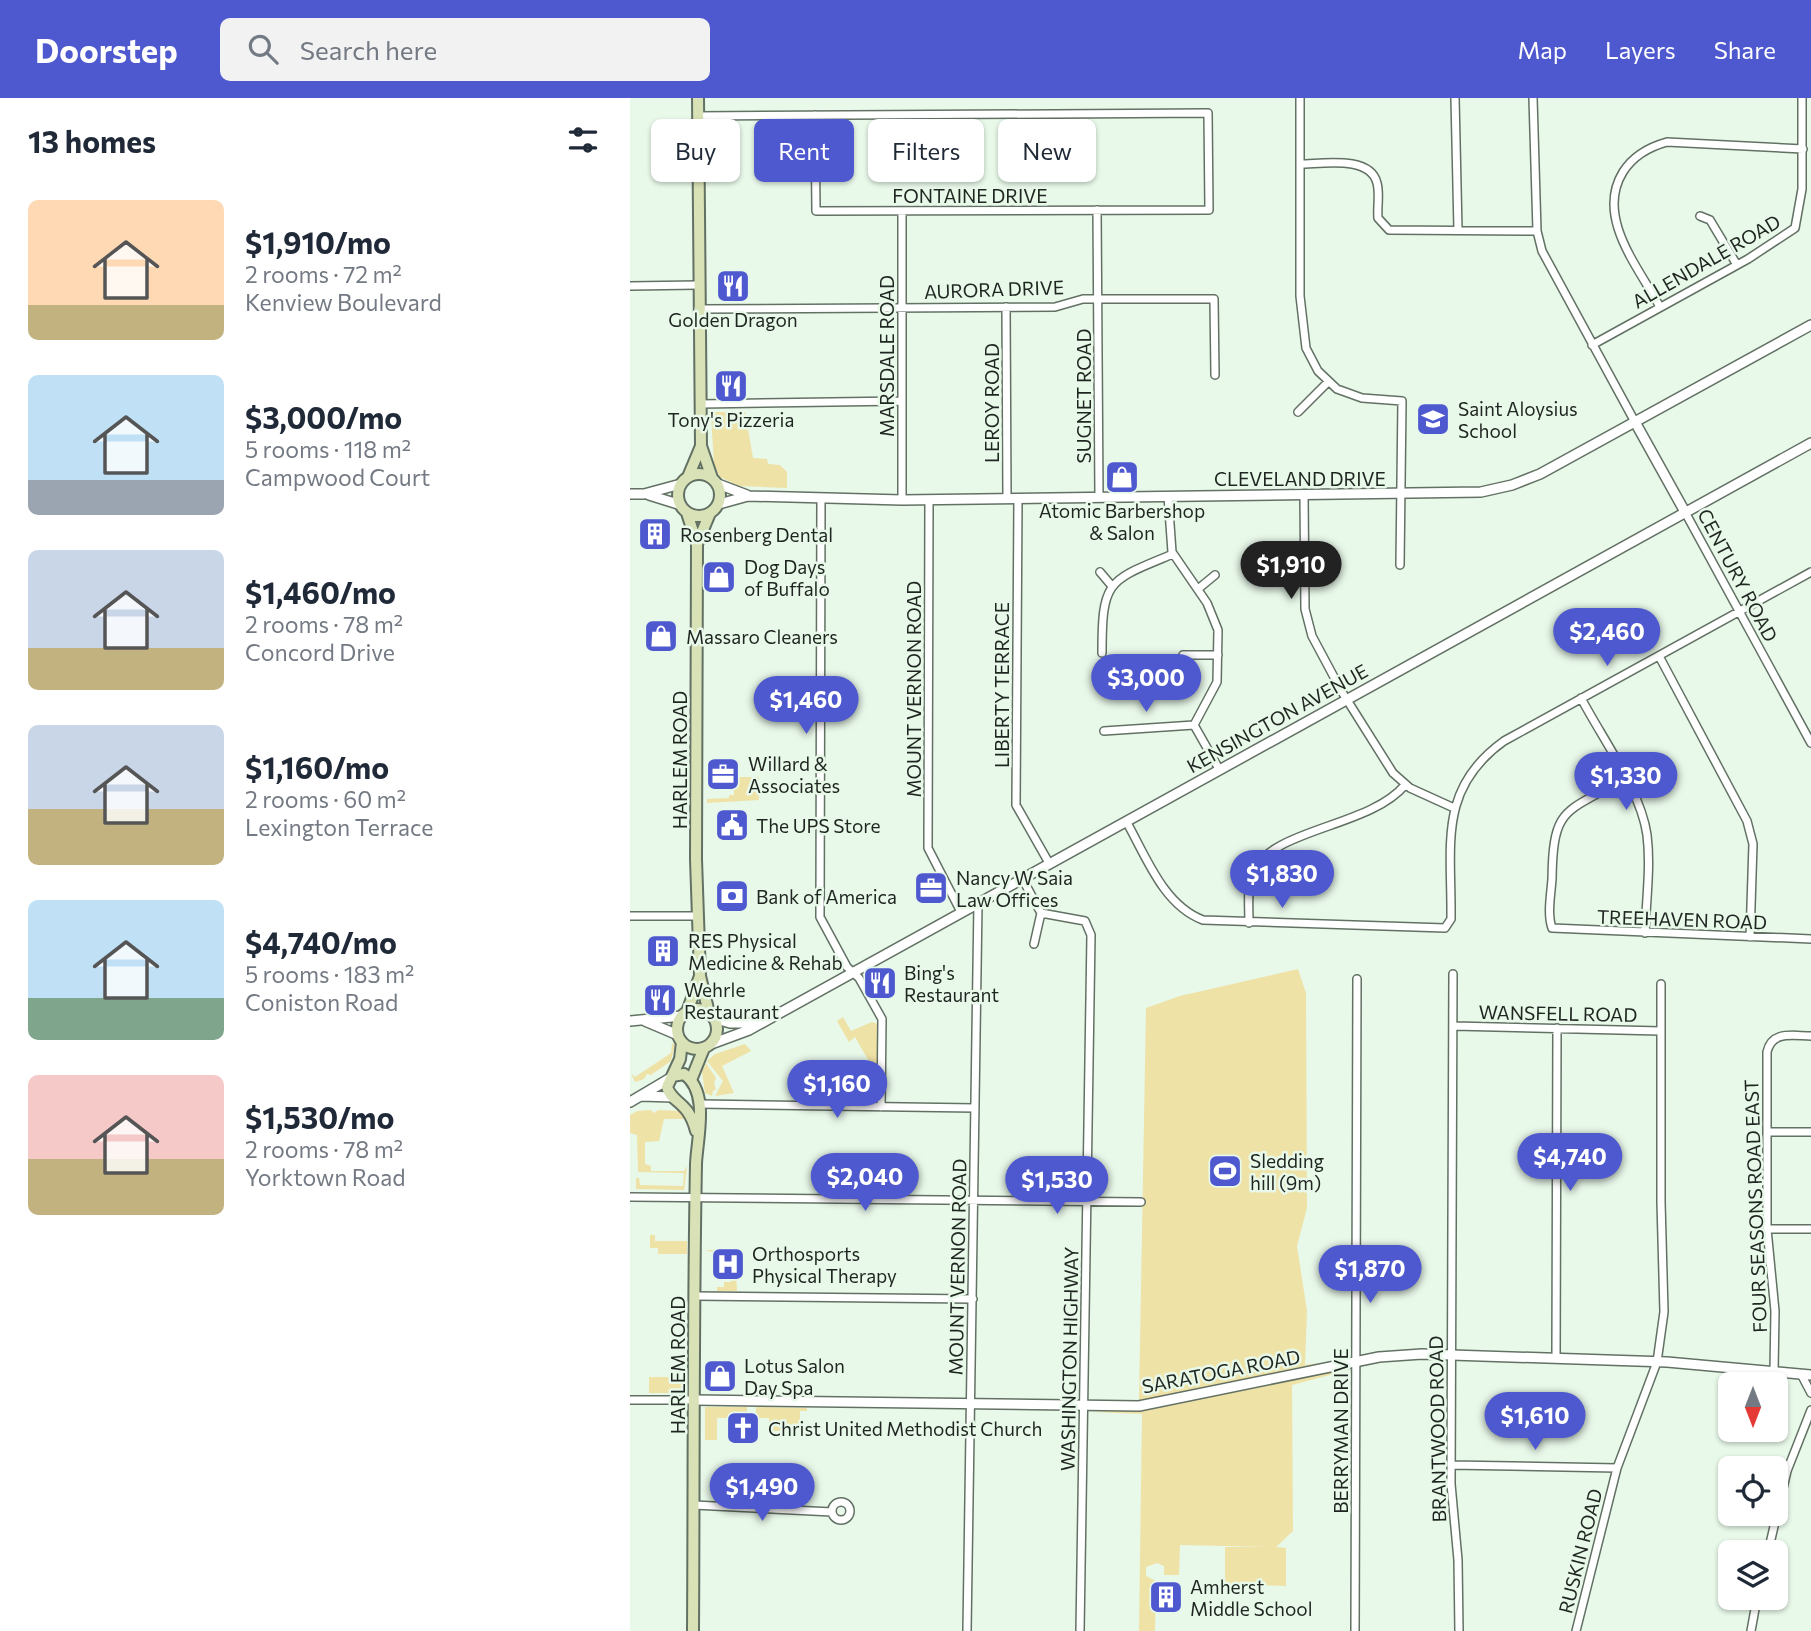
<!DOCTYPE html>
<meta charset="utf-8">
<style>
:root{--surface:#fff;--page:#f2f2f3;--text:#1f2937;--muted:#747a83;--accent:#4e59cf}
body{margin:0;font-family:Commissioner,sans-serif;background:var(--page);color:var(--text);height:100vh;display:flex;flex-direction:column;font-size:26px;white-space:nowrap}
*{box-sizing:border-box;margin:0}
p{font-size:23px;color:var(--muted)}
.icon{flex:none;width:38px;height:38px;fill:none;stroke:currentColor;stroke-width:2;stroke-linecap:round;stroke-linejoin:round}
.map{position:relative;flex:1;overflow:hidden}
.panel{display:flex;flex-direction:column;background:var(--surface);width:630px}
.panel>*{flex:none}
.guide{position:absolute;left:21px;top:21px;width:665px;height:63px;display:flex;gap:14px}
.needle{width:46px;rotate:180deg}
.controls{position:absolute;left:1088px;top:1274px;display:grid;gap:14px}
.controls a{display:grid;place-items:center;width:70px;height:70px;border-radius:10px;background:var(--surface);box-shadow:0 2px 5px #0004;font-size:35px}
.price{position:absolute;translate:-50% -60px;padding:0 16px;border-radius:24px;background:var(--accent);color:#fff;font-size:23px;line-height:46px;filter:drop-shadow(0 2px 4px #0008)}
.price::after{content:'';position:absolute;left:50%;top:42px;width:21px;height:16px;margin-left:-10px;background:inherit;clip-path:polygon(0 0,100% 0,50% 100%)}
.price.active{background:#222;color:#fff}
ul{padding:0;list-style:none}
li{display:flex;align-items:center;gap:21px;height:175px;padding:0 28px}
li span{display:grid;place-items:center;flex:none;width:196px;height:140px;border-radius:10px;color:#555}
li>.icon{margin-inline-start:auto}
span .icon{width:84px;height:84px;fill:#fffc;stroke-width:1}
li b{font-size:30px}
h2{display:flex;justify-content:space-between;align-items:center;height:84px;padding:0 28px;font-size:30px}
.chip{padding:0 24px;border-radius:10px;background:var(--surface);box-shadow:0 2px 5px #0004;font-size:24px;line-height:63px}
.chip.active{background:var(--accent);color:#fff}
header{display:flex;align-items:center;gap:42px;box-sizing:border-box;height:98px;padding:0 35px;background:var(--accent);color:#fff}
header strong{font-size:33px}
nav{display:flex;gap:38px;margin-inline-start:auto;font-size:24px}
.search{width:490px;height:63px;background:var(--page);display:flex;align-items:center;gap:18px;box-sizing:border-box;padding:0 24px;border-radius:10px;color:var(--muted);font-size:26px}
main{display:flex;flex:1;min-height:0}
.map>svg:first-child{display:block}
.green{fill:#efe2a7}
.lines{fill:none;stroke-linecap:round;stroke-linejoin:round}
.minor-casing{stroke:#637165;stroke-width:10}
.tertiary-casing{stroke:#637165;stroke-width:12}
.secondary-casing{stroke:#637165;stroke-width:14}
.minor{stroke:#fff;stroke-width:7}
.tertiary{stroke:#fff;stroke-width:9}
.secondary{stroke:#d9e2b6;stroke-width:10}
.labels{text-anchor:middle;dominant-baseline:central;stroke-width:5;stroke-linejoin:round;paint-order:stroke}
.street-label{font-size:19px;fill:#1f2520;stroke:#e8f8e9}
.poi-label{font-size:19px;fill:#1f2520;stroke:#e8f8e9;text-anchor:start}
</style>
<header>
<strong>Doorstep</strong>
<div class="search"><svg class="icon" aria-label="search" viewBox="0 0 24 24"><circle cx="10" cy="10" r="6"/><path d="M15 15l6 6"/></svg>Search here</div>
<nav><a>Map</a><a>Layers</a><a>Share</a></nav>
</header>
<main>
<section class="panel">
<h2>13 homes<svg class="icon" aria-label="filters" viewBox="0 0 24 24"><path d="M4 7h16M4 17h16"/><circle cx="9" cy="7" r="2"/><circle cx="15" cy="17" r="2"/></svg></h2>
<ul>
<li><span style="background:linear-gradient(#ffd9b3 75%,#c2b280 0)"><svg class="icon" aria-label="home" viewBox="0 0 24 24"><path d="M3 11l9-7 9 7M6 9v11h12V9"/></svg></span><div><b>$1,910/mo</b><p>2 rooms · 72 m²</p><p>Kenview Boulevard</p></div></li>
<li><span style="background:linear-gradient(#bfe0f5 75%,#9aa5b1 0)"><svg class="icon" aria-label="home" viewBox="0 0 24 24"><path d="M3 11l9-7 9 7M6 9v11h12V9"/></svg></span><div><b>$3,000/mo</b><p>5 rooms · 118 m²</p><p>Campwood Court</p></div></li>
<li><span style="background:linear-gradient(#c9d6e8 70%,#c2b280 0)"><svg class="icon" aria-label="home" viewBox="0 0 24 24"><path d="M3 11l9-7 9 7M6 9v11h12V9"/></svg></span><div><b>$1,460/mo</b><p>2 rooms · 78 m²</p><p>Concord Drive</p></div></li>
<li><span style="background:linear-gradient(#c9d6e8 60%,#c2b280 0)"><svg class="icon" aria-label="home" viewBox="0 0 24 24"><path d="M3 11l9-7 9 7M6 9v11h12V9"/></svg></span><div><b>$1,160/mo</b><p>2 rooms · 60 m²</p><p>Lexington Terrace</p></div></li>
<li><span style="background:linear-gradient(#bfe0f5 70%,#7fa58c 0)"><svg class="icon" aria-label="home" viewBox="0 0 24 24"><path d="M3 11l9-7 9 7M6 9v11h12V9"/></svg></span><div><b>$4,740/mo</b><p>5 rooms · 183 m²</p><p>Coniston Road</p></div></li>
<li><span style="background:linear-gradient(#f6c9c9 60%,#c2b280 0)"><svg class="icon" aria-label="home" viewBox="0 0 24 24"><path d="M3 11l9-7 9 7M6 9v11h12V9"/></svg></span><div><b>$1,530/mo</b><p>2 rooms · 78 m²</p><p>Yorktown Road</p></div></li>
</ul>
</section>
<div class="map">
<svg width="1181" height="1533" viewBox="0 0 1181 1533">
<rect width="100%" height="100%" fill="#e8f8e9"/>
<path class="green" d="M84 314H115L123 360 137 361 138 366 150 367 157 374V390L109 388 90 379 84 366 81 317Z
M98 679H129V702L77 705V701L99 700V697H104V686L84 682Z
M668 871 676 895 677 1110 667 1148 677 1213 675 1267 720 1261 509 1303 516 910 550 898Z
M213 919 221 933 242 924 248 926 246 1000H236L242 996 241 973H236L241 967 225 939 219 944 207 923Z
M45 945 41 963 21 977 17 976 14 981 5 984 1 975 5 979 41 955 42 946Z
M115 946 121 953 92 968 104 995 85 998 93 983 77 963 85 956Z
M76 965 86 980 84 985 86 991 83 993 82 998 75 995 72 974Z
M227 980V990L221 991 227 1000 197 999 198 984 203 983 206 992Z
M21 1012 24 1015 28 1012 51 1013 57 1021H34L29 1043 15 1044V1066L21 1068V1073H54L57 1068 54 1092 6 1091V1080H9L10 1087 53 1088 54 1075 8 1074 7 1037 0 1035V1017L7 1013Z
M20 1137H25V1143H57V1156H28V1150H20Z
M75 1152H105L107 1193H87V1189H94V1184H101L103 1159Z
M715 1271 719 1272 662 1287 663 1433 646 1449 656 1450V1488L595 1486V1449H640L550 1447 549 1477H534V1468L527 1465 516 1469V1478L526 1483 525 1533H509L512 1316 460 1314 515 1312Z
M19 1279H57V1295H19Z
M75 1309H117V1320H87V1342H75Z
M126 1309 177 1310V1313H170V1327L160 1328V1333H139V1320H126Z"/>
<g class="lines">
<g class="minor-casing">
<path id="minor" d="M670 0V198L676 250 688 273 707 291 732 300 772 303 770 467
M825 0 828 132
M903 0 907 133 912 153 1005 324
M68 18 578 15 579 112 186 113 185 17
M670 66C692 66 740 57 747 85 750 96 747 108 748 120L759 132 907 133
M467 112 469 399
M1070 118 1080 122 1107 167
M0 188 68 187
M376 209 377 400
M1030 209C1009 170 965 119 993 74 1003 58 1019 49 1037 44L1173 51
M68 211 425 209 453 201H584L585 277
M962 247 1118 161 1165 130 1172 91V0
M71 306 272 303
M668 314 698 284
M674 397 675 511 682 538 712 594 763 675 780 690 824 710
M538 398 542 454 577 505 588 532 587 584 564 627
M388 400 386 707 419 765
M191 401 190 819 217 869 229 880 252 921 251 1009
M272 402V113
M299 402 298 750 331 814
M1055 414 1181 645
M470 474 481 487
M568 491 585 477
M472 555C472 481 478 483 543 456
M553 557H588
M1029 558 1117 723 1123 746 1120 839
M951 600C972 640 1011 693 1017 737 1021 769 1016 803 1015 835
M564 627 589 671
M474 633 564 627
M995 680C936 716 923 706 922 781 921 796 917 816 922 830L1181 841
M496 723C516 758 533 807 573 822L815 830 821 821C822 748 807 691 874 643L1181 474
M392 780 411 815 455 823 461 837 450 1533
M0 818H68
M619 825C619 809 617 790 622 776 640 730 739 730 775 687
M404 846 411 815
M823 876 821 1386 828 1462 829 1533
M824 928 1031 933
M70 1006 345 1010
M1137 1034H1181
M0 1099 511 1104
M1137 1131H1181
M65 1198 343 1201
M926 1259 927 930
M1144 1273 1145 1213 1137 1131V954C1142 932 1163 938 1181 938
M1171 1276 1181 1295
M0 1302H65
M821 1367 987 1370
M202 1413a9 9 0 1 1 18 0a9 9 0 1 1-18 0Z
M64 1407 202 1414
M1138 1454 1157 1373 1181 1312
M337 1533 348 805
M725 1533 727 881
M946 1533 987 1370 1027 1264 1034 1214 1031 1104V886
M1121 1533 1127 1500"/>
</g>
<g class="tertiary-casing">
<path id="tertiary" d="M1005 324 1055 414
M88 386 117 397
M0 396H14L51 386
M19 397 51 407
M89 406 118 398 272 402 851 394 882 387 910 376 1181 227
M83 920 100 925H127
M0 923 52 918
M15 923 48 937
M81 946 119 932 1181 345
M11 998 43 999
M0 1004 39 981
M65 1302 509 1308 749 1259 792 1256 1037 1264 1181 1277"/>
</g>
<g class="secondary-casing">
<path id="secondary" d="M68 0 71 348 82 380
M48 397a21 21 0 1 1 42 0a21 21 0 1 1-42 0Z
M58 379 71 348
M57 415 67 446 66 761 70 878 79 915
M67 446 80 415
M47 931a20 20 0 1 1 40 0a20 20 0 1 1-40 0Z
M57 914 70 878
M52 944 50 961 37 989C42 1006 58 1002 66 1033
M42 978 54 976C80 994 67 1040 66 1066 63 1222 64 1377 63 1533
M61 982 74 950"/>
</g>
<use href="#minor" class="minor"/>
<use href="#tertiary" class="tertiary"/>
<use href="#secondary" class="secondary"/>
</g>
<defs>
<g id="restaurant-square" transform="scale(1.75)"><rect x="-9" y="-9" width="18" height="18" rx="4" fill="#4e59cf" stroke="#e8f8e9"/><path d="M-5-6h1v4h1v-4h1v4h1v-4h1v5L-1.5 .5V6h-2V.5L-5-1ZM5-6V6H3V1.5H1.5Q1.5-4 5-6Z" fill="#fff"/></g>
<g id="school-square" transform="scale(1.75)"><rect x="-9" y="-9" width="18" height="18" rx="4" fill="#4e59cf" stroke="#e8f8e9"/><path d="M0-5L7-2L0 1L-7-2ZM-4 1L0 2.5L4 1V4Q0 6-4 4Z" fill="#fff"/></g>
<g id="shop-square" transform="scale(1.75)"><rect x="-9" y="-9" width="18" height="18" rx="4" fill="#4e59cf" stroke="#e8f8e9"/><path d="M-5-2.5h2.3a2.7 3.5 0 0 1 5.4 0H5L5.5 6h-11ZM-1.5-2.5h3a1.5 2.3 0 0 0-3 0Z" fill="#fff"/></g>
<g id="building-square" transform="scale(1.75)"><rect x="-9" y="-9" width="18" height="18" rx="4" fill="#4e59cf" stroke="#e8f8e9"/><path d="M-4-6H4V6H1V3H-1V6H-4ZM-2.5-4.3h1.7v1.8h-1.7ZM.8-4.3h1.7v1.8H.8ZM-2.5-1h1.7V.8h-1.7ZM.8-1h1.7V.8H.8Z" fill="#fff"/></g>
<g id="office-square" transform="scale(1.75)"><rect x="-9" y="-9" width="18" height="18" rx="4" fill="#4e59cf" stroke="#e8f8e9"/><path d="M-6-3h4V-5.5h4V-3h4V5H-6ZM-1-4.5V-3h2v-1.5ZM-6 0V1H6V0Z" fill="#fff"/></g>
<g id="civic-square" transform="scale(1.75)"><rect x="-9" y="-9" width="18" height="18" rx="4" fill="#4e59cf" stroke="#e8f8e9"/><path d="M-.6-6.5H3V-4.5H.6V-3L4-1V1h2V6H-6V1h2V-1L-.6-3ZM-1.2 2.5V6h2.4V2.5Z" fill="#fff"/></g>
<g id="bank-square" transform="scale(1.75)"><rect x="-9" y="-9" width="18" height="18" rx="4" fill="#4e59cf" stroke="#e8f8e9"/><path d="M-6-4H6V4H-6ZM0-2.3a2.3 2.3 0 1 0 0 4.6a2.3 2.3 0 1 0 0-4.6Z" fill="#fff"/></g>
<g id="stadium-square" transform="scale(1.75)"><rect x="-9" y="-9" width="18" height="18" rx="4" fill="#4e59cf" stroke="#e8f8e9"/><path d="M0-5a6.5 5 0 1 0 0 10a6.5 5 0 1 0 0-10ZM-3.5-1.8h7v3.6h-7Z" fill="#fff"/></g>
<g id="hospital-square" transform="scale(1.75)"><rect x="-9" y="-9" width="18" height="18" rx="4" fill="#4e59cf" stroke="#e8f8e9"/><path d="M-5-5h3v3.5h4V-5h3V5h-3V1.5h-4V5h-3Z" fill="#fff"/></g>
<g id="church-square" transform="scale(1.75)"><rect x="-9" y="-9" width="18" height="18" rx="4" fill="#4e59cf" stroke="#e8f8e9"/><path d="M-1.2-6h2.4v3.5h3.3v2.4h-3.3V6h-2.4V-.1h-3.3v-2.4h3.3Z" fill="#fff"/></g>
</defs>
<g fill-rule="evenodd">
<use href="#restaurant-square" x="103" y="188"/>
<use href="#restaurant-square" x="101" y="288"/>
<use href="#school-square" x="803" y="321"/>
<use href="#shop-square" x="492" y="379"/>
<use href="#building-square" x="25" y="436"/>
<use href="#shop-square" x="89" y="479"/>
<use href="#shop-square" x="31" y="538"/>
<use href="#office-square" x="93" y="676"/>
<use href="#civic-square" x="102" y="727"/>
<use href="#office-square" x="301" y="790"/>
<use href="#bank-square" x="102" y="798"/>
<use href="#building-square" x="33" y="853"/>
<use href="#restaurant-square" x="250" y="885"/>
<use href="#restaurant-square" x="30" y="902"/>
<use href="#stadium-square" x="595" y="1073"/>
<use href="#hospital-square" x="98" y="1166"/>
<use href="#shop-square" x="90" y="1278"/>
<use href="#church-square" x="113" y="1330"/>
<use href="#building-square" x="536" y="1499"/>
</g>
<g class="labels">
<g class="street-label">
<text x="340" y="97">FONTAINE DRIVE</text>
<text transform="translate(1076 163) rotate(-30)">ALLENDALE ROAD</text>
<text transform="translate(364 191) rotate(-2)">AURORA DRIVE</text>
<text transform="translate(256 258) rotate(-90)">MARSDALE ROAD</text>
<text transform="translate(453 298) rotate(-90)">SUGNET ROAD</text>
<text transform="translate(361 305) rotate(-90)">LEROY ROAD</text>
<text x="670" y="380">CLEVELAND DRIVE</text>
<text transform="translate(1108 477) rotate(62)">CENTURY ROAD</text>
<text transform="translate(371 587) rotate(-90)">LIBERTY TERRACE</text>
<text transform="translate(283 591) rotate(-90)">MOUNT VERNON ROAD</text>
<text transform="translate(647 620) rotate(-29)">KENSINGTON AVENUE</text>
<text transform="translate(49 662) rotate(-90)">HARLEM ROAD</text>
<text transform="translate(1052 821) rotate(2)">TREEHAVEN ROAD</text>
<text transform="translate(928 915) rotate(1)">WANSFELL ROAD</text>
<text transform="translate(1125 1108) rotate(-92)">FOUR SEASONS ROAD EAST</text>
<text transform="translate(327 1169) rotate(-89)">MOUNT VERNON ROAD</text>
<text transform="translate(439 1261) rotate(-89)">WASHINGTON HIGHWAY</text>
<text transform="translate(47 1267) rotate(-90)">HARLEM ROAD</text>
<text transform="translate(591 1273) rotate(-11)">SARATOGA ROAD</text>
<text transform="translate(807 1331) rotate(-91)">BRANTWOOD ROAD</text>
<text transform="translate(710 1333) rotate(-90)">BERRYMAN DRIVE</text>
<text transform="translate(950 1453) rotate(-76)">RUSKIN ROAD</text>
</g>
<g class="poi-label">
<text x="103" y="221" text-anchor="middle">Golden Dragon</text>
<text x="828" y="310">Saint Aloysius<tspan x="828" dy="22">School</tspan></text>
<text x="101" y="321" text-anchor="middle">Tony's Pizzeria</text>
<text x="492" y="412" text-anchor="middle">Atomic Barbershop<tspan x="492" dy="22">&amp; Salon</tspan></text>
<text x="50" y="436">Rosenberg Dental</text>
<text x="114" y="468">Dog Days<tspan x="114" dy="22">of Buffalo</tspan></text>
<text x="56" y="538">Massaro Cleaners</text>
<text x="118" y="665">Willard &amp;<tspan x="118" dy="22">Associates</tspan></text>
<text x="126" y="727">The UPS Store</text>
<text x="326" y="779">Nancy W Saia<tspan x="326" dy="22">Law Offices</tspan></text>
<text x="126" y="798">Bank of America</text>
<text x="58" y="842">RES Physical<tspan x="58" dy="22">Medicine &amp; Rehab</tspan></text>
<text x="274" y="874">Bing's<tspan x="274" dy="22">Restaurant</tspan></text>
<text x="54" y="891">Wehrle<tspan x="54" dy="22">Restaurant</tspan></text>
<text x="620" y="1062">Sledding<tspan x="620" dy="22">hill (9m)</tspan></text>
<text x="122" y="1155">Orthosports<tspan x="122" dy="22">Physical Therapy</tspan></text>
<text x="114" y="1267">Lotus Salon<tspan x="114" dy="22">Day Spa</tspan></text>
<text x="138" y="1330">Christ United Methodist Church</text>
<text x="560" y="1488">Amherst<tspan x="560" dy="22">Middle School</tspan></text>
</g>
</g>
</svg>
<div class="controls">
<a><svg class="needle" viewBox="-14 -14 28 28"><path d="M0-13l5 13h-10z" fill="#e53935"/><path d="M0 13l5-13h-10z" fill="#747a83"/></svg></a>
<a><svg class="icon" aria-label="locate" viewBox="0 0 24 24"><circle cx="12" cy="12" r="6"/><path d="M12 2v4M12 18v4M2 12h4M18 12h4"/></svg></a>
<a><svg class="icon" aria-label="layers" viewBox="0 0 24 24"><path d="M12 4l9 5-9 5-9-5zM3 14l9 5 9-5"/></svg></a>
</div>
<b class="price active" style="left:661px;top:503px">$1,910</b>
<b class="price" style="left:977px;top:570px">$2,460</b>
<b class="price" style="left:516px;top:616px">$3,000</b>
<b class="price" style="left:176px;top:638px">$1,460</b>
<b class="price" style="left:996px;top:714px">$1,330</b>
<b class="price" style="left:652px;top:812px">$1,830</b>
<b class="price" style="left:207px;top:1022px">$1,160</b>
<b class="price" style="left:940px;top:1095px">$4,740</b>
<b class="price" style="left:235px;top:1115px">$2,040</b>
<b class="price" style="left:427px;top:1118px">$1,530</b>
<b class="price" style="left:740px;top:1207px">$1,870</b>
<b class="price" style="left:905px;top:1354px">$1,610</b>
<b class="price" style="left:132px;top:1425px">$1,490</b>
<div class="guide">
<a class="chip">Buy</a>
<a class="chip active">Rent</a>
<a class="chip">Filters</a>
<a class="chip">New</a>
</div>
</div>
</main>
